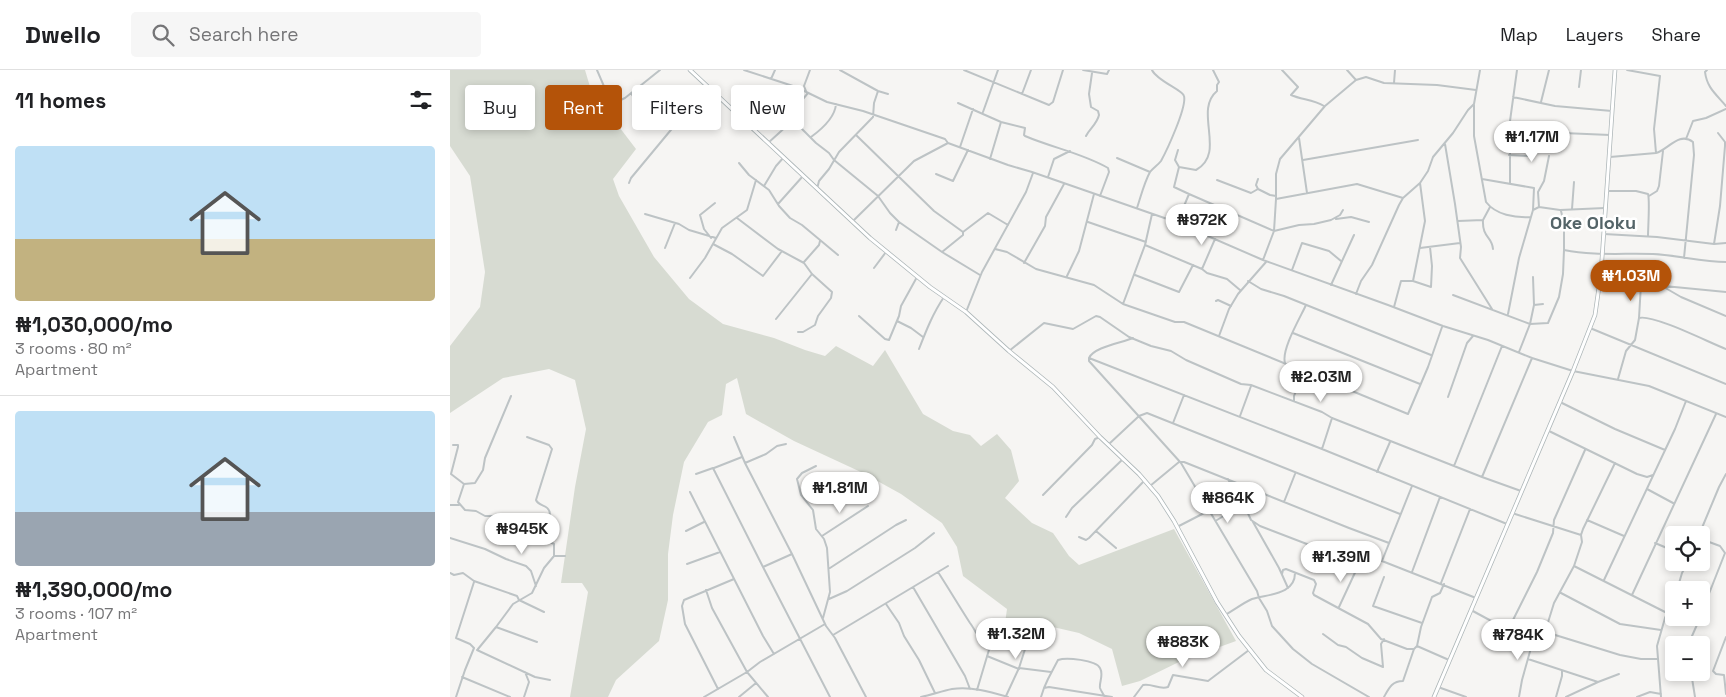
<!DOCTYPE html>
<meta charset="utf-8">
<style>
:root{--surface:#fff;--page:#f6f6f6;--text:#202124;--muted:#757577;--line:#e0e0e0;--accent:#b45309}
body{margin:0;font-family:"Space Grotesk",sans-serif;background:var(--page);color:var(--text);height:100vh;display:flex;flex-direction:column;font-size:19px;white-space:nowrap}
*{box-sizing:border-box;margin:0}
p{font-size:16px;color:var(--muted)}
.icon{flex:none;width:28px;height:28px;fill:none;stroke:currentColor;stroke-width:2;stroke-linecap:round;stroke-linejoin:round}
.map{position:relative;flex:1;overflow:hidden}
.drawer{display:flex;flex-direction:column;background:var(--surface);width:450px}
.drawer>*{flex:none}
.banner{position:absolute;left:15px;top:15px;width:475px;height:45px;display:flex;gap:10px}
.buttons{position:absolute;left:1215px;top:456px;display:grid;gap:10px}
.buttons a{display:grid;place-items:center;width:45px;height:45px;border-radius:5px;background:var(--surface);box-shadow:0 2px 8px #0003;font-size:25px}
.price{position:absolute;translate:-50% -42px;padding:0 11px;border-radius:18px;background:#fff;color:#222;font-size:16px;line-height:32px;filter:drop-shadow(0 1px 2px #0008)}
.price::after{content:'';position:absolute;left:50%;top:30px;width:15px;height:11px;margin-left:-8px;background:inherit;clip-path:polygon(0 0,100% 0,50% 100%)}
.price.active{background:var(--accent);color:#fff}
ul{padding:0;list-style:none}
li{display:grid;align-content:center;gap:10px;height:265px;padding:0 15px}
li+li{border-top:1px solid var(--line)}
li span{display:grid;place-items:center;height:155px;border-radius:5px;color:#555}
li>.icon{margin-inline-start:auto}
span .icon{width:90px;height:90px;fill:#fffc;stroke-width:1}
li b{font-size:21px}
h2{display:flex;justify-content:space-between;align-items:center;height:60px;padding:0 15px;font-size:21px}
.chip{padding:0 18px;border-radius:5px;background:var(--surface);box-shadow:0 2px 8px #0003;font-size:18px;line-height:45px}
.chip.active{background:var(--accent);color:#fff}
header{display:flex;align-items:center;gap:30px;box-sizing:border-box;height:70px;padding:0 25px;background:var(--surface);border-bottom:1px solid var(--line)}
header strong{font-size:24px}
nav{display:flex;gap:28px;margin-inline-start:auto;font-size:18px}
.search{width:350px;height:45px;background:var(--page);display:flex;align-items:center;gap:12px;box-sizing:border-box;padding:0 18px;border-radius:5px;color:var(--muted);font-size:19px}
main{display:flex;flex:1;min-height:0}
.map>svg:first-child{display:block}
.green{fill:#d7dbd2}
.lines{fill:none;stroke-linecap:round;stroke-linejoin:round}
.secondary-casing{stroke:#adb6b8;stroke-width:4.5}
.street{stroke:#bdc3c5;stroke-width:2}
.secondary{stroke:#fff;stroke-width:3}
.labels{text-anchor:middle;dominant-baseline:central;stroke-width:5;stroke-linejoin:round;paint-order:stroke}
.quarter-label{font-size:18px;font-weight:bold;fill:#546468;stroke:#fff}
</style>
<header>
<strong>Dwello</strong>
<div class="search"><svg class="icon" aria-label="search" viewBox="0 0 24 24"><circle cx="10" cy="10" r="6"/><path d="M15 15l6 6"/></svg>Search here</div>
<nav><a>Map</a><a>Layers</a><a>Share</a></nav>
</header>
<main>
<section class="drawer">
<h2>11 homes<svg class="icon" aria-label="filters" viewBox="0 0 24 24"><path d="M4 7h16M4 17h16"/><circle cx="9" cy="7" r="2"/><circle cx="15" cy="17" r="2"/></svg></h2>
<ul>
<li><span style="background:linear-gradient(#bfe0f5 60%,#c2b280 0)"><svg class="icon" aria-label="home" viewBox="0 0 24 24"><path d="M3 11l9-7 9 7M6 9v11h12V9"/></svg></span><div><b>₦1,030,000/mo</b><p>3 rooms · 80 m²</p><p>Apartment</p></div></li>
<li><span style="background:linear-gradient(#bfe0f5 65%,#9aa5b1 0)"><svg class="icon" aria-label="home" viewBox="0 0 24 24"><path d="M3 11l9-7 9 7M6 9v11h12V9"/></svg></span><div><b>₦1,390,000/mo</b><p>3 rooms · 107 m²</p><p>Apartment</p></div></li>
</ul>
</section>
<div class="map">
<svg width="1276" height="627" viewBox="0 0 1276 627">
<rect width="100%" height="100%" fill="#f6f5f3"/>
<path class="green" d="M0 0H135L141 20 186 79 163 109 169 126 204 187 239 229 273 254 324 268 355 280 375 286 386 276 423 296 435 280 473 344 503 361 520 365 531 376 547 364 561 380 569 411 555 428 582 453 603 463 619 486 629 495 724 459 786 571 731 591 690 611 672 616 662 579 629 563 590 554 577 568 554 560 557 539 513 506 507 477 492 453 451 424 413 403 344 371 296 344 287 308 276 314 272 345 258 352 234 392 223 445 218 484V530L209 571 166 610 158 627H120L138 522 132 513H111L125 417 136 359 125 310 99 299 53 308 0 343V276L30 237 35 202 20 106 0 76Z"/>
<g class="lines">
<g class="secondary-casing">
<path id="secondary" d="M240 0 420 168 480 217 516 242 559 281 603 317 650 367 689 404 708 426 724 451 767 532 789 566 816 600 852 627
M984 627 1123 301 1145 245 1151 203 1165 0"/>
</g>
<path class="street" d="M147 0 159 28 164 33 175 28 210 0
M294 0 346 17 377 32 413 41 495 69 498 73 558 95 582 102 723 151 813 190 938 235 993 256 1038 270 1082 288 1123 301 1199 316 1276 347
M390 0 428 21 438 24
M514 0 599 35 603 32 613 0
M633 0 657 4 659 0
M832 0 848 17 841 25C852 30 863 29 874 36
M897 0 906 10
M1177 0 1210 6 1204 59 1206 83
M1257 0 1255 2C1257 18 1266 24 1276 36
M321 9 325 0
M944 13 945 0
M1129 17 1131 0
M356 21 354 16 360 0
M181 23 190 38
M572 24 581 0
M1063 27 1105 36 1162 41
M1091 32 1099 0
M508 33 551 52 575 58 574 65 575 66C603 78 632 83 658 98L659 102 650 126
M1024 35V66L1036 132C1046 145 1065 148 1081 147
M533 42 548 0
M342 49 366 73 379 83 384 90 428 126 440 143 449 152 446 160
M1090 62 1160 65
M406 65 484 141 513 162V165L492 182 530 205
M636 66C640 58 647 54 649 45L648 41 641 37 639 24 642 3
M361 67C372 59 385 48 386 34
M849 68 857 123
M1236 69 1243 51 1256 48 1276 39
M318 73 340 53 342 42 358 23
M995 74 1005 134 1011 177 1010 188 1042 239
M510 77 523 39
M728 80 725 90 729 97
M1059 85 1078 86 1084 80 1087 73
M1160 87 1206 83C1218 80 1229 61 1243 72L1244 85 1234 188
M667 88 700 102
M540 89 551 52
M853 90 968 70
M289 93 299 105 319 120 329 136 340 148 352 155 388 185
M486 104 503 111 518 80
M598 107 604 89 620 81
M808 109 806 115 808 119 820 125 826 126
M1032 109 1084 118 1083 140
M767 110 801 123 808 119
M179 113 181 108 225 55 230 51 255 37 266 25
M1060 114V51L1067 0
M314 116 326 96 334 87
M367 119 369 111 379 99 389 82 423 47 424 33 428 21
M1157 121H1186L1198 124C1200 130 1198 158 1198 166
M739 124 724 117 729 97 746 100C777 83 743 41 767 21V15L769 12 763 0
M1199 126 1207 121 1209 116 1213 81
M826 129V104L830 89 875 36 906 10 916 7 934 13 987 15 1026 20
M328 134 353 106
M1089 137 1088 122 1094 111 1099 86
M687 138C691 126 694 113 700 102 703 98 708 95 711 91 717 80 737 37 734 26 733 20 707 11 702 0
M1122 139 1124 112
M1111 141 1114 153V180
M195 144 229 154 239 160 266 168
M287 148 328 179 354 193 362 204 382 222 381 228 368 246 365 255 353 262H348
M886 149 901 147 919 152
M1033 150C1032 168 1042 166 1043 179
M1008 151 1033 150 1040 137
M402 152 464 91 498 73
M449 152 492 182
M638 152 696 172
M727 153 739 124 824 161 849 155 864 154 881 150 890 145 893 140
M513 162 538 143 558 155
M1154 164 1207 167 1264 174 1276 173
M261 168 254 159 250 145 265 133
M263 174 282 184 313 206 332 181
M1264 174 1270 136 1275 76V72L1268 63
M695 175 752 199 765 169
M215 178 225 153
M970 178 1010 173
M545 179 557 182 586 199 644 215 673 234 725 252H734L958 344 978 297 992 257
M813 190 824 161 826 129 907 114 953 128
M354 192 369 175 370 171
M574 193 595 156 596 147 614 114
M424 198 436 182
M752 199 757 203 777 209 790 220
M842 200 852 173 879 181 891 191
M685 205 729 222 743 195
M617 206 629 181 644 124
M240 208 255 188 272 158 297 140 306 110
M798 211 811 219 834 226 981 285
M963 211 975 151 970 113
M1150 213 1204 215 1276 222
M881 215 904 165
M1212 216 1231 227 1276 246
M906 224 911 211 922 195 949 135 953 128 970 113 978 101 983 87 1003 63 1018 40 1024 34 1030 0
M1003 225 1080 254 1098 253 1109 227 1113 204 1114 180C1143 186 1173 183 1203 184 1227 185 1252 192 1276 192
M766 231 768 230 781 236
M673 234 695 175 702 144
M1084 235 1093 234
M944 237 951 211H963L981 217 982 196 980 177
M516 242 532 202 576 122 583 103
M1058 244 1069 188 1083 140 1089 137 1110 140 1155 138
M409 246 435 269 439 270 449 246 451 236 467 207
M1189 248 1191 214
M326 249 362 204
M447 251 461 258 473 267
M1140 258 1276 314
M843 263 970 314
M769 266 779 239 788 224 816 192
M683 268C671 273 644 277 639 288L872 379 1057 454
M469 279C476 261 483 243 494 227
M559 281 594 253 623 259 646 246 650 247 679 267 701 276 721 281 736 290 791 314 801 315 872 342 882 348 1032 407 1071 421
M1069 282 1080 254 1084 235 1083 207
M639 288V291L731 393 807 521 809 528 817 541 822 556 843 579 862 594 919 627
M835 293C831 280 850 248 856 235
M1168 309 1176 281 1185 270 1189 248C1203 244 1260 273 1276 279
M61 326 35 388 33 400 25 413 14 414 8 432 15 440 26 441 35 446H44L92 468
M998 327 1017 273 1023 266
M844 331V326L854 301
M1110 332 1165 359 1215 380
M790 346 801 316
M723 353 734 325
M1099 361 1187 404 1197 407 1203 405
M77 367 99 375 102 379 86 430C89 437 99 434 100 444L92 468 104 474V486
M284 367 295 393 342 484 376 556 385 568 416 627
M659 374 689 346 697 343 950 444
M3 375H8V377L1 404 14 414
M872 379 882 348
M295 393 316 384 327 376 336 374
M366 396 352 403 347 409 351 425 363 440 366 459 374 469 377 478 380 522 373 548
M1004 396 1052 276
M264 398 292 387
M927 402 940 372
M246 404 263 398 313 497
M1032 407 1082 288
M778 409 792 435
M700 416 729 392H734L899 458 939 473
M1197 419 1223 433
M240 422 313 566 324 584
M593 425 642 375 645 369 650 367
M834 432 845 404
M0 435H9
M1062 443 1131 465
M616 447 622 438 673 389
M767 450 792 435 796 439 801 450 810 456 909 494 919 487 932 491 1026 528
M1137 450 1174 466
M803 452 829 498 838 518
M727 457 760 440
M236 461 254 452
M646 461 666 478
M1249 465 1269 417 1276 404
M372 466 418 436
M629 467 636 470 639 468 695 410
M0 468 35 479 56 489 76 496 81 501 86 516
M1251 469 1270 476 1275 483 1251 544
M1205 473 1224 481
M342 484 313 497 380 627
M932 491 962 416
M237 494 270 482
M1124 496 1217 543
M380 498 446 455 456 450
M488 502C499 519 509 536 520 553 526 561 530 572 539 579
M962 502 990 427
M0 503 4 505 13 503 24 511 67 526 69 530 94 542
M832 504 833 500 836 499 864 510 866 514 863 523 864 525 918 554 931 569 957 579H964
M934 507 923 536 972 553
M1154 510 1225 359 1236 331
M991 513 1020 439
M463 517 515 606 520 619
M1227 520 1232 503 1238 492
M1111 523 1170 554 1211 560
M1182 525 1266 344
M379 529 397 521 465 478 484 463
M436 534 449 553 454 566 469 590 485 623
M889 537 909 494
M1021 540 1058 560
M775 545C784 540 793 533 802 529 818 524 845 525 845 503
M1063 552 1170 585 1191 589H1207
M46 557 63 534 82 523 94 498 104 486H115
M1095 562 1104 533 1124 496 1132 472 1131 465 1133 459 1165 393
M873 564 888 575 896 577 912 588 933 597 931 574 934 569
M383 565 498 496
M1276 567 1263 601 1266 604 1274 605 1276 624
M1057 572 1058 560 1087 502 1103 463 1104 450 1135 380
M1238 575 1250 548
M967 576 999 590
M24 578 20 574 6 568 24 512
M28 579 46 557 87 572
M27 580 85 607 100 610
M537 586 569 599
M1078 589 1148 612
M569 598 577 573
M1241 602 1245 627
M12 607 60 627
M988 617 1016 627
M594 618 598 609 608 590C616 587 646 590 650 598 654 605 649 612 650 618 651 621 653 623 654 626
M268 619 235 554 232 536 234 530 284 509
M527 620 547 553
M556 626 569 598 601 602
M6 627 15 600 24 578
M74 627 79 612 75 602
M254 627 297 602 262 538 256 520
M289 627 306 613
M318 627 297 602 310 592 375 554
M471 627C481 625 492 621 502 619 521 616 541 622 558 627
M591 627 594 618 599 617 662 627
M684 627 693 615C702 613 709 620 718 617L723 605 758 611 799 580
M934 627C939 618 942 611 953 611L964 579 967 576 971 557 982 527 990 523 994 514
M1069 627 1072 610 1086 560
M1106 627 1112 606V601
M1116 627 1148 612 1169 604
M1187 627 1200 622 1211 624
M1211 627 1207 576 1215 548 1224 528"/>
<use href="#secondary" class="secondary"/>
</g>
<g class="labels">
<g class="quarter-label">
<text x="1143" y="152">Oke Oloku</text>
</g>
</g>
</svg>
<div class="buttons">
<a><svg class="icon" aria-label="locate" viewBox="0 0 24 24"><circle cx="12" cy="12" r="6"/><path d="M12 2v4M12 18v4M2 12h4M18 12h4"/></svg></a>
<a>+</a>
<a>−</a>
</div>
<b class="price" style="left:1082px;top:93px">₦1.17M</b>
<b class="price" style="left:752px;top:176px">₦972K</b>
<b class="price active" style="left:1181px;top:232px">₦1.03M</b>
<b class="price" style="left:871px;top:333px">₦2.03M</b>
<b class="price" style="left:390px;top:444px">₦1.81M</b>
<b class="price" style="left:778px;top:454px">₦864K</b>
<b class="price" style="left:72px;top:485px">₦945K</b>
<b class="price" style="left:891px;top:513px">₦1.39M</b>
<b class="price" style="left:566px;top:590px">₦1.32M</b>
<b class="price" style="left:1068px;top:591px">₦784K</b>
<b class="price" style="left:733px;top:598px">₦883K</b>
<div class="banner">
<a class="chip">Buy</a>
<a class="chip active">Rent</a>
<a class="chip">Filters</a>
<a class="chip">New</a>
</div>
</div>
</main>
